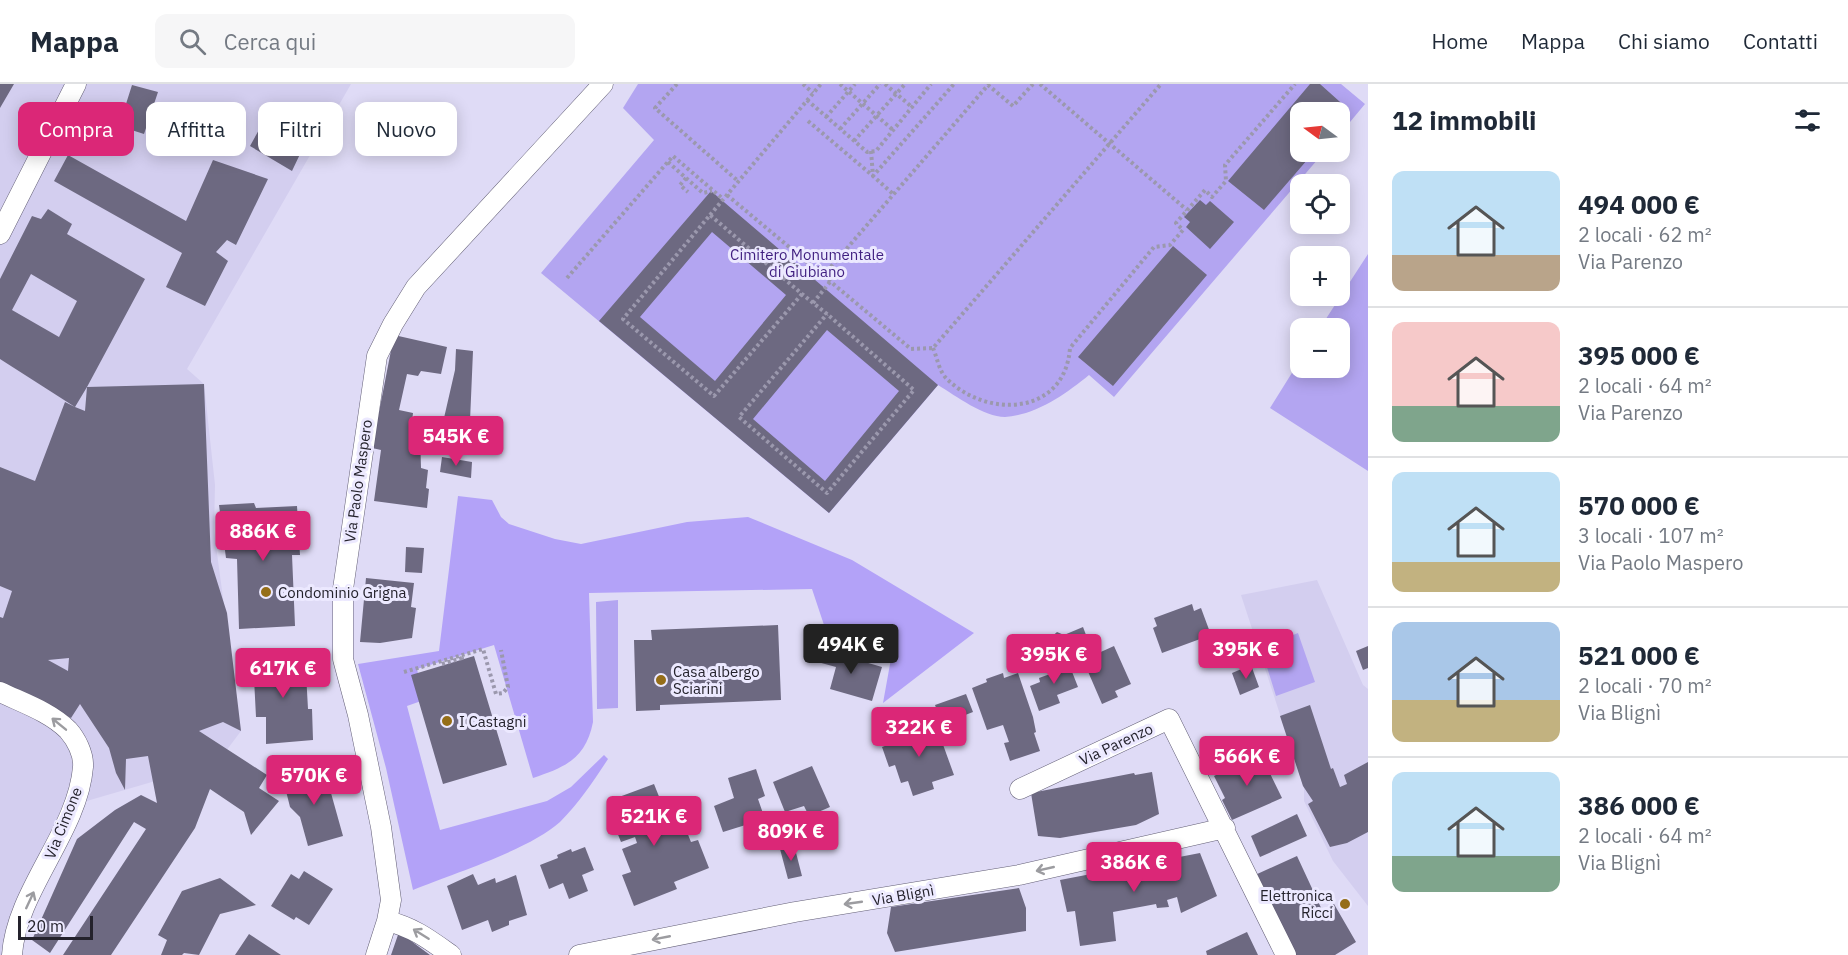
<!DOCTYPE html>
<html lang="it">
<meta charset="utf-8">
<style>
:root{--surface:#fff;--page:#f6f6f7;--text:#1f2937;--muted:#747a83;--line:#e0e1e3;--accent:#db2777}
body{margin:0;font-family:"IBM Plex Sans",sans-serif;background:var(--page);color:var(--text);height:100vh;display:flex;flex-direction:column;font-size:22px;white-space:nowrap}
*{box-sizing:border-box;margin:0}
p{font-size:20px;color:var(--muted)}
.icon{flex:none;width:33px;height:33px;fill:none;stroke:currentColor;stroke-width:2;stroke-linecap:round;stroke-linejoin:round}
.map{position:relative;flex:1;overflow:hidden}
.details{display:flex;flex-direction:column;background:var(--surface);width:480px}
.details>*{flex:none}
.hud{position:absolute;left:18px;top:18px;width:570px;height:54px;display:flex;gap:12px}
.needle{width:39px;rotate:285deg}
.fabs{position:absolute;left:1290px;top:18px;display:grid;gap:12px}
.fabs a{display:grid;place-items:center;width:60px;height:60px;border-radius:12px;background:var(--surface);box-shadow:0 3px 15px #0003;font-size:30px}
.scale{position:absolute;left:18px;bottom:15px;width:75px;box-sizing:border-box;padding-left:6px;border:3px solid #24222c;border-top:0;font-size:16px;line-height:21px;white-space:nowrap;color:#24222c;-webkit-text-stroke:4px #ece9ff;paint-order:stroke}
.price{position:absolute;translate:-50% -51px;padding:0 14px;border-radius:6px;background:var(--accent);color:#fff;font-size:20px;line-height:39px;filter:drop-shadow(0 2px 3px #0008)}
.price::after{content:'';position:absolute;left:50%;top:36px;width:18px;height:14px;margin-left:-9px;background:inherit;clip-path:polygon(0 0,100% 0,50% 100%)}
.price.active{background:#222;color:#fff}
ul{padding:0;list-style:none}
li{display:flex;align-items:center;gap:18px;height:150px;padding:0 24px}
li+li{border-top:2px solid var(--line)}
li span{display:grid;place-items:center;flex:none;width:168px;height:120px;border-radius:12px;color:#555}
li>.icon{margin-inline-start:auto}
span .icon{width:72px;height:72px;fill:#fffc;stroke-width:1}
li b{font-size:26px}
h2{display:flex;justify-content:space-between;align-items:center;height:72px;padding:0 24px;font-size:26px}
.pill{padding:0 21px;border-radius:12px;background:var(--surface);box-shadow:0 3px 15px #0003;font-size:21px;line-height:54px}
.pill.active{background:var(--accent);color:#fff}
header{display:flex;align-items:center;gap:36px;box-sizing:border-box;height:84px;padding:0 30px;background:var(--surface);border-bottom:2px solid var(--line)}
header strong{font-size:28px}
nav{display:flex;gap:33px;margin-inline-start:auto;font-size:21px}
.search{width:420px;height:54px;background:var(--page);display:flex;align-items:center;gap:15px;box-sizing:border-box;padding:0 21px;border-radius:12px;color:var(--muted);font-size:22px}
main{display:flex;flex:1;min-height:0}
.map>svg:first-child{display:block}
.built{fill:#d3ceef}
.green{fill:#b3a5f1}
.forest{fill:#b3a2f8}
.building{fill:#6d6981;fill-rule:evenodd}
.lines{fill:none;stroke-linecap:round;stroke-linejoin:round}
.minor-casing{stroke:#635f76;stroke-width:21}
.path{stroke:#9b98ad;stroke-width:4;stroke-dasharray:3 3;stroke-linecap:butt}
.minor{stroke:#fff;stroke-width:20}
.oneway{stroke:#9c9ca0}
.poi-dot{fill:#956e18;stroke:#ece9ff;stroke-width:2}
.labels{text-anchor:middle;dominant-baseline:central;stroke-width:6;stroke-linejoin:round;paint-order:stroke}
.park-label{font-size:15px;fill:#401f80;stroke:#ece9ff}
.street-label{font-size:15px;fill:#24222c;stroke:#ece9ff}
.poi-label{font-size:15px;fill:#24222c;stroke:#ece9ff;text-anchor:start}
</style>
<header>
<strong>Mappa</strong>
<div class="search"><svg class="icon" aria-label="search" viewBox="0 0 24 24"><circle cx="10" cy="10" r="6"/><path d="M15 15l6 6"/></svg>Cerca qui</div>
<nav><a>Home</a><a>Mappa</a><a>Chi siamo</a><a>Contatti</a></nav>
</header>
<main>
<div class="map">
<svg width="1368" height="871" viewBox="0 0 1368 871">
<rect width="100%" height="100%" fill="#dfdbf6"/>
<path class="built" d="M0 0H351L187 285 204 300 215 401 214 447 241 647 217 679 73 721 14 871H0Z
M1317 496 1363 601 1368 605V822L1333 777 1304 717V704L1241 511Z"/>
<path class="green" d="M638 0H1341L1365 20 1340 50V28H1300V68H1324L1114 313 1089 291C1066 310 1036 331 1005 333 984 333 956 312 938 301L829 429 541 189 654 56 623 24Z
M1368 170V387L1270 324 1300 276V284H1340V244H1320Z
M618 516V624L597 625 596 518Z
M1298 549 1315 598 1276 612 1261 564Z"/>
<path class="forest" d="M458 412 492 416 501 433 509 440 555 455 581 460 687 438 748 433 852 476 974 549 883 619 892 569 827 550 812 505 589 509 593 638C586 674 566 683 533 694L494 561 417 585 424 616 407 622 440 746 547 717 571 703 604 671 608 675C593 698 579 719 560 738 529 766 454 789 413 806L386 684 358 580 439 567Z"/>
<path class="building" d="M0 0H14L0 24Z
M1310 0H1320L1349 26 1340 37V28H1300V68H1314L1264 126 1228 97Z
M132 1 158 8 144 50 119 42Z
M270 26 310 49 292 87 250 62Z
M68 71 186 137 213 76 268 95 236 161 227 156 216 168 228 177 205 222 166 203 182 169 54 97Z
M711 107 938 301 829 429 599 237ZM712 148 786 211 715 297 640 233ZM827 246 899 307 825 397 753 335Z
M1200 116 1206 121 1210 117 1234 138 1210 165 1186 143 1190 138 1184 133Z
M48 125 72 140 67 150 145 195 87 303 204 300 211 478 227 529 241 647 223 638 199 647 267 691 259 704 279 717 251 751 244 728 210 705 195 744 111 871H63L146 745 134 738 50 869 32 856 77 755 115 726 141 711 157 719 148 672 126 675 125 706 116 689 109 664 80 620 71 634 0 598V533L3 534 12 507 0 502V383L35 397 65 318 75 323 0 275V195L32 132 41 135ZM31 190 77 217 59 253 12 226ZM87 303 85 327 75 323ZM69 574 68 587 48 576Z
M1173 162 1207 191 1113 302 1078 273Z
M394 251 447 263 441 290 421 287 418 292 407 290 399 326 413 329 411 346 420 348 421 384 428 386 426 404 429 405 427 424 374 417 381 366 372 364Z
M456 265 473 267 470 337 444 334 455 286Z
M442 373 472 378 471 394 440 388Z
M254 419 256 424 297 422 300 471H292L295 542 239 545 237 475 226 474 219 421Z
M406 463 424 464 422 489 405 488Z
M366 494 414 499 411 523 416 524 412 554 380 559 360 558Z
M1192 520 1194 527 1201 524 1211 551 1162 569 1153 544 1157 542 1154 534Z
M778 541 781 616 660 621V626L636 627 634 556H652L651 546Z
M1083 543 1091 564 1073 572 1071 568 1054 575 1048 556 1057 548 1064 551Z
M1114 562 1131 600 1115 607 1118 613 1102 620 1083 576Z
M1368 562V584L1363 586 1356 567Z
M817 564 882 583 872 617 830 605 836 583 814 577Z
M305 571 308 625H312L313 656 266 660V633H256L253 575Z
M474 572 507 681 443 700 411 591Z
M1067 575 1078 603 1057 611 1060 619 1039 627 1030 602 1040 598 1039 594 1050 590 1048 582Z
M1251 581 1259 603 1240 611 1232 589Z
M1003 589 1004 594 1018 589 1033 633 1036 648 1034 649 1040 667 1010 677 1004 659 1009 658 1003 641 987 646 972 604 987 598 986 595Z
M966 610 973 628 942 640 935 621Z
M1310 621 1331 685 1333 684 1340 703 1347 700 1344 691 1368 678V748L1347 759 1330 763 1308 720 1313 717 1303 702 1280 632Z
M930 637 933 645 937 644 954 691 932 698 934 705 913 712 908 697 901 699 895 681 889 683 882 663 904 655 901 647Z
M1260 669 1282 714 1232 736 1222 716 1225 714 1214 692Z
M812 682 830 723 809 732 804 722 785 728 773 698Z
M324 684 343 752 308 762 300 733 290 723 283 695Z
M756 685 765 712 758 715 765 735 723 748 714 722 734 714 728 694Z
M1152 688 1159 730 1136 741 1060 754 1038 752 1031 709 1134 689 1135 691Z
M654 700 664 725 657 727 663 743 682 736 691 758 698 756 709 784 674 798 677 805 634 822 622 791 631 788 622 765 637 759 635 753 621 758 608 726 622 721 619 713Z
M1297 730 1307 752 1260 773 1251 752Z
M794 761 802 792 788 795 780 765Z
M585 763 594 786 582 791 588 807 569 815 563 799 549 805 540 781 558 774 557 771 571 765 572 768Z
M1200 769 1217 812 1181 829 1177 813 1167 816 1169 823 1157 824 1156 820 1113 828 1116 857 1080 862 1075 827 1067 828 1060 796Z
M1297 772 1323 828 1334 820 1356 858 1335 871H1295L1255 791Z
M304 787 333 805 309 841 296 833 294 836 271 822 291 790 299 795Z
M473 790 478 801 495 794 496 799 516 791 527 831 509 837V841L492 848 488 836 462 846 447 802Z
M220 794 256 821 220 830 199 871 184 869 182 871H161L167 856 158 851 182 807Z
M1019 804 1026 824V847L895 868 887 849 891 823Z
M399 848 430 871H391Z
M1247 848 1258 871H1207L1206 867Z
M249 850 281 871H235Z"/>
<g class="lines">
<g class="minor-casing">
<path id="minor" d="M0 150 76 0
M0 608C23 619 50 628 68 646 76 655 84 670 83 683 78 747 16 807 12 871
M1020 705 1169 635 1286 871
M387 837C413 843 430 856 451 871
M376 871 387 837 391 816 381 743 358 631 343 575V505L377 272 393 240 416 203 603 0
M579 871 795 828 1019 791 1225 744"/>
</g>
<path class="path" d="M677 0 655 24 738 97
M803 0 813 9
M840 0 893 46
M885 0 913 24
M1040 0 1187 126
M807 16 867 68 876 67 931 0
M826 33 855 0
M808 37 873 92 954 0
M840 45 880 0
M854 57 905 0
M871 67 873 92 893 110
M668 78 686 94 680 101 688 108
M686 94 703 109 712 107
M727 111 911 265 933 264 1161 0
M710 131 821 0
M823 192 988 1 1013 22 1033 0
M567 194 673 72 723 115
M802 210 714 312 623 235 710 131 802 210 827 230 914 306 827 409 739 333 827 230
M813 219 830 198
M933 264C937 273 939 287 946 294 986 335 1065 332 1070 264L1154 163 1170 161 1183 146 1176 139 1205 106 1212 113 1226 97 1225 81 1295 0
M442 580 462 574 460 572
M404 588 483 565 496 610 503 609 508 603 501 566"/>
<use href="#minor" class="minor"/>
</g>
<defs><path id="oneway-shaft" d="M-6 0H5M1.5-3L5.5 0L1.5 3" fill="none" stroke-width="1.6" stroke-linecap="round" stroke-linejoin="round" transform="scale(1.5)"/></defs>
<g class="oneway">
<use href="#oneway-shaft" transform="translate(59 640) rotate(-141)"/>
<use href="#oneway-shaft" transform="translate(1045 785) rotate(167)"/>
<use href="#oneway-shaft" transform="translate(30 816) rotate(-65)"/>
<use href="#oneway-shaft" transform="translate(853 819) rotate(172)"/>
<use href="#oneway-shaft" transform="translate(421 850) rotate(-148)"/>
<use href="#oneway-shaft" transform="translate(661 854) rotate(169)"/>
</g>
<g class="poi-dot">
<circle cx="266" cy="508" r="6"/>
<circle cx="661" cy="596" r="6"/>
<circle cx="447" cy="637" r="6"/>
<circle cx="1345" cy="820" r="6"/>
</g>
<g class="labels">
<g class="park-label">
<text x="807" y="170">Cimitero Monumentale<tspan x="807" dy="17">di Giubiano</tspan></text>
</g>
<g class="street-label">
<text transform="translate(358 397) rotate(-82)">Via Paolo Maspero</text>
<text transform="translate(1116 660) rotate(-25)">Via Parenzo</text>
<text transform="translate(63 739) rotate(-68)">Via Cimone</text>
<text transform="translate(903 811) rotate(-10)">Via Blignì</text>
</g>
<g class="poi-label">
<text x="278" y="508">Condominio Grigna</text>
<text x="673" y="587">Casa albergo<tspan x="673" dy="17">Sciarini</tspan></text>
<text x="459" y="637">I Castagni</text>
<text x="1333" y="811" text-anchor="end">Elettronica<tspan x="1333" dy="17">Ricci</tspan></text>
</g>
</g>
</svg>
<div class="fabs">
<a><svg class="needle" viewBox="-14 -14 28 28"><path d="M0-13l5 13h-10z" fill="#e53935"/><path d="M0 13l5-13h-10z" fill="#747a83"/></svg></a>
<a><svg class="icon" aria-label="locate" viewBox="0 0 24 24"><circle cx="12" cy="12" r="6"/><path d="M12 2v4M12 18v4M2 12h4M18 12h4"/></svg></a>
<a>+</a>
<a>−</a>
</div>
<div class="scale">20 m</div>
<b class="price" style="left:456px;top:383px">545K €</b>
<b class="price" style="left:263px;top:478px">886K €</b>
<b class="price active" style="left:851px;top:591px">494K €</b>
<b class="price" style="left:1246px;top:596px">395K €</b>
<b class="price" style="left:1054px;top:601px">395K €</b>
<b class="price" style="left:283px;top:615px">617K €</b>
<b class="price" style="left:919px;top:674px">322K €</b>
<b class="price" style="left:1247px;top:703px">566K €</b>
<b class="price" style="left:314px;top:722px">570K €</b>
<b class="price" style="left:654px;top:763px">521K €</b>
<b class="price" style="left:791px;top:778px">809K €</b>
<b class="price" style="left:1134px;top:809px">386K €</b>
<div class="hud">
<a class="pill active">Compra</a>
<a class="pill">Affitta</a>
<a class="pill">Filtri</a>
<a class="pill">Nuovo</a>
</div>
</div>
<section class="details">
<h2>12 immobili<svg class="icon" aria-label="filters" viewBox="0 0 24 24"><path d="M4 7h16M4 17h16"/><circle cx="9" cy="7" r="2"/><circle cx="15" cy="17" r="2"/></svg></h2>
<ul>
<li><span style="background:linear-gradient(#bfe0f5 70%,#b9a48a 0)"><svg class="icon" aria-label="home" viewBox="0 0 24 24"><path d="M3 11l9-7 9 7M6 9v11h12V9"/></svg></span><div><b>494 000 €</b><p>2 locali · 62 m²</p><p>Via Parenzo</p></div></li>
<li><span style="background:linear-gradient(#f6c9c9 70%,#7fa58c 0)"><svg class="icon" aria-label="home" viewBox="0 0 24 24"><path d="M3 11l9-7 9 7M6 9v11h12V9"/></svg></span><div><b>395 000 €</b><p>2 locali · 64 m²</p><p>Via Parenzo</p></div></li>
<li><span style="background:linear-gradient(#bfe0f5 75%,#c2b280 0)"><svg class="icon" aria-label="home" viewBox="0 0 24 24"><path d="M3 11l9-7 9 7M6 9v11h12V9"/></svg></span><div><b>570 000 €</b><p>3 locali · 107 m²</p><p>Via Paolo Maspero</p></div></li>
<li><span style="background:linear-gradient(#a9c7e8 65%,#c2b280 0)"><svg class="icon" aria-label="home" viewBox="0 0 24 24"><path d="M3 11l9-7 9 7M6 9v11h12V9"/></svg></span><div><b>521 000 €</b><p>2 locali · 70 m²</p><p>Via Blignì</p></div></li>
<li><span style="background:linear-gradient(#bfe0f5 70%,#7fa58c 0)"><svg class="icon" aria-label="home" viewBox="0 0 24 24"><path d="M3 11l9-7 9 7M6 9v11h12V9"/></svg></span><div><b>386 000 €</b><p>2 locali · 64 m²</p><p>Via Blignì</p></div></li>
</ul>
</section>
</main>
